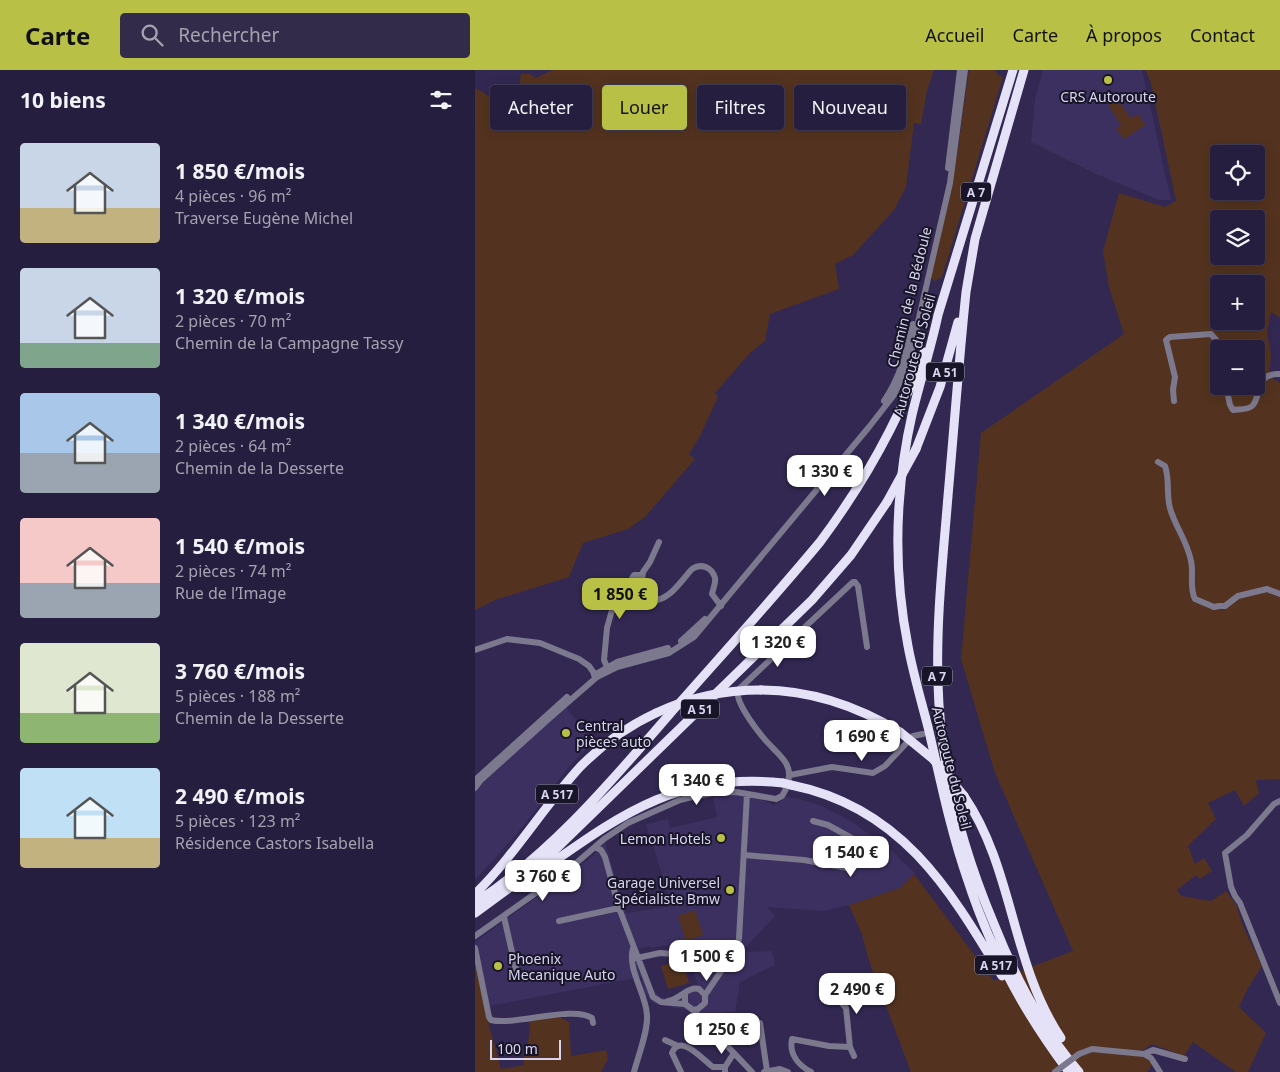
<!DOCTYPE html>
<html lang="fr">
<meta charset="utf-8">
<style>
:root{--surface:#261e3e;--page:#322b49;--text:#f1f3f6;--muted:#a4a2b0;--line:#423c58;--accent:#b9c046}
body{margin:0;font-family:"Noto Sans",sans-serif;background:var(--page);color:var(--text);height:100vh;display:flex;flex-direction:column;font-size:19px;white-space:nowrap}
*{box-sizing:border-box;margin:0}
p{font-size:16px;color:var(--muted)}
.icon{flex:none;width:28px;height:28px;fill:none;stroke:currentColor;stroke-width:2;stroke-linecap:round;stroke-linejoin:round}
.map{position:relative;flex:1;overflow:hidden}
.details{display:flex;flex-direction:column;background:var(--surface);width:475px}
.details>*{flex:none}
.top-card{position:absolute;left:15px;top:15px;width:475px;height:45px;display:flex;gap:10px}
.fabs{position:absolute;left:735px;top:75px;display:grid;gap:10px}
.fabs a{display:grid;place-items:center;width:55px;height:55px;border-radius:5px;background:var(--surface);box-shadow:0 2px 12px #0003,0 0 0 1px var(--line);font-size:25px}
.scale{position:absolute;left:15px;bottom:12px;width:71px;box-sizing:border-box;padding-left:5px;border:2px solid #d8d4ef;border-top:0;font-size:14px;line-height:18px;white-space:nowrap;color:#d8d4ef;-webkit-text-stroke:4px #191528;paint-order:stroke}
.price{position:absolute;translate:-50% -42px;padding:0 11px;border-radius:10px;background:#fff;color:#222;font-size:16px;line-height:32px;filter:drop-shadow(0 1px 2px #0008)}
.price::after{content:'';position:absolute;left:50%;top:30px;width:15px;height:11px;margin-left:-8px;background:inherit;clip-path:polygon(0 0,100% 0,50% 100%)}
.price.selected{background:var(--accent);color:#111}
ul{padding:0;list-style:none}
li{display:flex;align-items:center;gap:15px;height:125px;padding:0 20px}
li span{display:grid;place-items:center;flex:none;width:140px;height:100px;border-radius:5px;color:#555}
li>.icon{margin-inline-start:auto}
span .icon{width:60px;height:60px;fill:#fffc;stroke-width:1}
li b{font-size:21px}
h2{display:flex;justify-content:space-between;align-items:center;height:60px;padding:0 20px;font-size:21px}
.chip{padding:0 18px;border-radius:5px;background:var(--surface);box-shadow:0 2px 12px #0003,0 0 0 1px var(--line);font-size:18px;line-height:45px}
.chip.selected{background:var(--accent);color:#111}
header{display:flex;align-items:center;gap:30px;box-sizing:border-box;height:70px;padding:0 25px;background:var(--accent);color:#111}
header strong{font-size:24px}
nav{display:flex;gap:28px;margin-inline-start:auto;font-size:18px}
.search{width:350px;height:45px;background:var(--page);display:flex;align-items:center;gap:12px;box-sizing:border-box;padding:0 18px;border-radius:5px;color:var(--muted);font-size:19px}
main{display:flex;flex:1;min-height:0}
.map>svg:first-child{display:block}
.built{fill:#3c3060;fill-rule:evenodd}
.green{fill:#53331f;fill-rule:evenodd}
.lines{fill:none;stroke-linecap:round;stroke-linejoin:round}
.minor-tunnel{stroke:#4b426a;stroke-width:6;stroke-dasharray:6 3;stroke-linecap:butt}
.minor{stroke:#7c788e;stroke-width:6}
.highway{stroke:#e5e2f7;stroke-width:9}
.minor-bridge{stroke:#7c788e;stroke-width:6}
.highway-bridge{stroke:#e5e2f7;stroke-width:9}
.poi-dot{fill:#b9c046;stroke:#191528;stroke-width:2}
.labels{text-anchor:middle;dominant-baseline:central;stroke-width:4;stroke-linejoin:round;paint-order:stroke}
.shield{fill:#191528;stroke:#9f9bb3;stroke-width:1}
.shield-label{font-size:12px;font-weight:bold;fill:#d8d4ef}
.poi-label{font-size:14px;fill:#d8d4ef;stroke:#191528;text-anchor:start}
.street-label{font-size:14px;fill:#d8d4ef;stroke:#191528}
</style>
<header>
<strong>Carte</strong>
<div class="search"><svg class="icon" aria-label="search" viewBox="0 0 24 24"><circle cx="10" cy="10" r="6"/><path d="M15 15l6 6"/></svg>Rechercher</div>
<nav><a>Accueil</a><a>Carte</a><a>À propos</a><a>Contact</a></nav>
</header>
<main>
<section class="details">
<h2>10 biens<svg class="icon" aria-label="filters" viewBox="0 0 24 24"><path d="M4 7h16M4 17h16"/><circle cx="9" cy="7" r="2"/><circle cx="15" cy="17" r="2"/></svg></h2>
<ul>
<li><span style="background:linear-gradient(#c9d6e8 65%,#c2b280 0)"><svg class="icon" aria-label="home" viewBox="0 0 24 24"><path d="M3 11l9-7 9 7M6 9v11h12V9"/></svg></span><div><b>1 850 €/mois</b><p>4 pièces · 96 m²</p><p>Traverse Eugène Michel</p></div></li>
<li><span style="background:linear-gradient(#c9d6e8 75%,#7fa58c 0)"><svg class="icon" aria-label="home" viewBox="0 0 24 24"><path d="M3 11l9-7 9 7M6 9v11h12V9"/></svg></span><div><b>1 320 €/mois</b><p>2 pièces · 70 m²</p><p>Chemin de la Campagne Tassy</p></div></li>
<li><span style="background:linear-gradient(#a9c7e8 60%,#9aa5b1 0)"><svg class="icon" aria-label="home" viewBox="0 0 24 24"><path d="M3 11l9-7 9 7M6 9v11h12V9"/></svg></span><div><b>1 340 €/mois</b><p>2 pièces · 64 m²</p><p>Chemin de la Desserte</p></div></li>
<li><span style="background:linear-gradient(#f6c9c9 65%,#9aa5b1 0)"><svg class="icon" aria-label="home" viewBox="0 0 24 24"><path d="M3 11l9-7 9 7M6 9v11h12V9"/></svg></span><div><b>1 540 €/mois</b><p>2 pièces · 74 m²</p><p>Rue de l’Image</p></div></li>
<li><span style="background:linear-gradient(#dfe7d0 70%,#8fb573 0)"><svg class="icon" aria-label="home" viewBox="0 0 24 24"><path d="M3 11l9-7 9 7M6 9v11h12V9"/></svg></span><div><b>3 760 €/mois</b><p>5 pièces · 188 m²</p><p>Chemin de la Desserte</p></div></li>
<li><span style="background:linear-gradient(#bfe0f5 70%,#c2b280 0)"><svg class="icon" aria-label="home" viewBox="0 0 24 24"><path d="M3 11l9-7 9 7M6 9v11h12V9"/></svg></span><div><b>2 490 €/mois</b><p>5 pièces · 123 m²</p><p>Résidence Castors Isabella</p></div></li>
</ul>
</section>
<div class="map">
<svg width="805" height="1002" viewBox="0 0 805 1002">
<rect width="100%" height="100%" fill="#322852"/>
<path class="built" d="M568 0H667L696 130H684L621 104 556 72 560 29Z
M91 637 118 673 96 694 41 765 0 810V723L10 710Z
M250 724H262L291 731 298 735 305 732 310 727 321 728 344 735 374 750 410 775 440 803 425 818 374 835 348 841 292 837 300 846 266 882 297 881 300 895 265 912 260 942H250V951L242 952 238 956 228 955 212 940 180 934 175 930 170 924 166 907 10 937 0 890V872L118 786 130 772 151 843 197 836 171 754 193 749 195 758 242 747 238 727ZM200 874 202 880 211 877 223 915 215 917 199 927 191 928 186 927 179 921 164 879 175 876 176 878Z"/>
<path class="green" d="M78 0H459L452 21 446 54 439 53 431 117 419 140 378 185 360 194 364 219 295 244 290 271 275 283 240 323 243 327 225 366 214 384 220 389 170 447 153 459 108 473 94 507 20 530 0 540V19C12 21 20 34 27 35 33 35 40 32 47 32L49 24 44 17 46 4H55L61 8Z
M494 0H520L522 4 528 7 467 207 460 211 456 208 483 79Z
M670 0H805V248L796 242 792 262 796 285 794 306 805 313V709L781 710 784 723 769 736 760 720 733 733 741 749 713 776 720 794 729 788 737 801 725 809 721 805 702 820 706 826 736 831 751 821 762 836 767 854 787 896 773 918 764 937 791 963 773 1002H761L718 972 709 986 677 974 662 984 675 990 677 995 672 1002H436L394 891 387 864 374 835 425 818 439 804 519 911 598 881 520 703 486 589 506 363 649 264 634 217 628 181 644 123 690 137 701 131 676 13ZM744 84H781V121H744ZM744 149H781V186H744ZM744 214H781V251H744ZM744 279H781V316H744Z
M642 29 656 48 663 44 670 55 649 69 641 59 646 55 633 35Z
M220 840 228 865 211 871 203 846Z
M0 890 14 955 26 999 49 995 48 981C55 973 55 960 54 950L80 947 86 948 94 952 96 986 131 980 133 989 126 1002H0Z
M207 890 214 913 193 919 186 896Z"/>
<g class="lines">
<path class="minor-tunnel" d="M451 663 472 659"/>
<path class="minor" d="M473 98 485 0
M751 316 755 335 758 340C763 339 773 340 777 336 787 328 778 303 805 304
M409 331C425 307 432 281 438 254
M699 331 698 320 700 307 691 270 695 267 736 264 742 271 744 281
M683 392 690 396C695 410 691 424 695 438 700 457 712 470 716 491 719 504 714 518 720 529L739 537 744 536H750L763 526 792 519 805 524
M184 472 175 492 168 502 167 511 174 526 178 530C194 531 206 511 217 499 226 493 237 497 240 508 241 513 238 519 237 524L246 536
M206 571 230 549
M0 580 32 569 65 573 104 589 114 596 121 606
M132 597 129 590 132 558 139 533 148 525 159 505H167
M119 605 142 592 193 578
M315 705 357 697 398 703 410 696 438 666 448 664
M0 710 92 627
M313 711C318 695 305 686 295 675 286 666 259 632 263 620L378 512H380L383 516 392 577
M0 718 6 710 77 646 122 607 142 597 194 583 219 567 394 357 419 325 432 296 438 274 475 113 490 0
M805 731 799 734 772 765 750 783 756 817 760 826 765 833 805 933
M120 777 126 780 130 787 144 838 178 927 186 932 210 934
M269 785 329 790 372 798C380 790 387 782 382 771L353 755 338 751
M383 786 392 782 393 779 392 776 384 774
M29 847 41 900
M84 851 144 838
M0 866 92 801 129 769 153 753 205 730 221 726 238 723 261 722 301 729 307 726 311 719
M0 878 14 947 16 950C39 956 98 935 117 948L118 953
M158 878C152 900 171 923 172 945 173 962 163 986 159 1002
M162 888 185 883 198 884 206 881
M210 924V934L218 940 277 1002
M230 925 259 882 264 869 272 724
M357 929 365 931 371 938 375 977 379 986
M193 931C205 929 213 916 224 919L230 925V933L223 939 218 940
M285 953 292 1001
M190 970 203 976
M604 984 617 979 669 984 676 988 685 1002
M669 984 678 980 710 989
M206 1002 197 983C205 962 229 991 238 997H250
M250 1002V997L259 983
M289 1002 305 999 313 1002
M336 1002C323 995 314 984 317 969L354 976 375 977"/>
<path class="highway" d="M538 0 463 245C456 278 445 311 437 345 430 375 426 406 424 436 421 482 424 530 433 576 438 603 446 630 453 657 465 708 475 759 492 808 514 877 550 944 594 1002
M549 0 500 169 491 222C484 290 479 358 473 426 468 488 461 550 463 613 465 696 487 778 519 854 540 907 567 959 604 1002
M441 379 465 317 483 252
M286 620C336 620 382 636 425 662
M316 715C426 737 474 818 527 906
M489 726C539 799 536 894 586 968
M54 809C139 750 197 701 308 713
M0 824C40 785 68 737 106 696 128 674 153 656 181 643
M0 833C76 783 134 714 193 646 244 588 296 531 345 472 389 413 424 351 449 282
M0 843 45 810 83 777 337 530 376 485 412 432"/>
<path class="minor-bridge" d="M580 1002 604 984"/>
<path class="highway-bridge" d="M412 432 441 379
M181 643C215 627 249 620 286 620
M425 662 458 689 489 726
M308 713 316 715"/>
</g>
<g class="poi-dot">
<circle cx="633" cy="10" r="5"/>
<circle cx="91" cy="663" r="5"/>
<circle cx="246" cy="768" r="5"/>
<circle cx="255" cy="820" r="5"/>
<circle cx="23" cy="896" r="5"/>
</g>
<g class="labels">
<g class="shield">
<rect x="486" y="112.5" width="30" height="19" rx="4"/>
<rect x="451" y="292.5" width="38" height="19" rx="4"/>
<rect x="447" y="596.5" width="30" height="19" rx="4"/>
<rect x="206" y="629.5" width="38" height="19" rx="4"/>
<rect x="61" y="714.5" width="42" height="19" rx="4"/>
<rect x="500" y="885.5" width="42" height="19" rx="4"/>
</g>
<g class="shield-label">
<text x="501" y="122">A 7</text>
<text x="470" y="302">A 51</text>
<text x="462" y="606">A 7</text>
<text x="225" y="639">A 51</text>
<text x="82" y="724">A 517</text>
<text x="521" y="895">A 517</text>
</g>
<g class="poi-label">
<text x="633" y="26" text-anchor="middle">CRS Autoroute</text>
<text x="101" y="655">Central<tspan x="101" dy="16">pièces auto</tspan></text>
<text x="236" y="768" text-anchor="end">Lemon Hotels</text>
<text x="245" y="812" text-anchor="end">Garage Universel<tspan x="245" dy="16">Spécialiste Bmw</tspan></text>
<text x="33" y="888">Phoenix<tspan x="33" dy="16">Mecanique Auto</tspan></text>
</g>
<g class="street-label">
<text transform="translate(434 227) rotate(-76)">Chemin de la Bédoule</text>
<text transform="translate(439 285) rotate(-75)">Autoroute du Soleil</text>
<text transform="translate(477 698) rotate(76)">Autoroute du Soleil</text>
</g>
</g>
</svg>
<div class="fabs">
<a><svg class="icon" aria-label="locate" viewBox="0 0 24 24"><circle cx="12" cy="12" r="6"/><path d="M12 2v4M12 18v4M2 12h4M18 12h4"/></svg></a>
<a><svg class="icon" aria-label="layers" viewBox="0 0 24 24"><path d="M12 4l9 5-9 5-9-5zM3 14l9 5 9-5"/></svg></a>
<a>+</a>
<a>−</a>
</div>
<div class="scale">100 m</div>
<b class="price" style="left:350px;top:427px">1 330 €</b>
<b class="price selected" style="left:145px;top:550px">1 850 €</b>
<b class="price" style="left:303px;top:598px">1 320 €</b>
<b class="price" style="left:387px;top:692px">1 690 €</b>
<b class="price" style="left:222px;top:736px">1 340 €</b>
<b class="price" style="left:376px;top:808px">1 540 €</b>
<b class="price" style="left:68px;top:832px">3 760 €</b>
<b class="price" style="left:232px;top:912px">1 500 €</b>
<b class="price" style="left:382px;top:945px">2 490 €</b>
<b class="price" style="left:247px;top:985px">1 250 €</b>
<div class="top-card">
<a class="chip">Acheter</a>
<a class="chip selected">Louer</a>
<a class="chip">Filtres</a>
<a class="chip">Nouveau</a>
</div>
</div>
</main>
